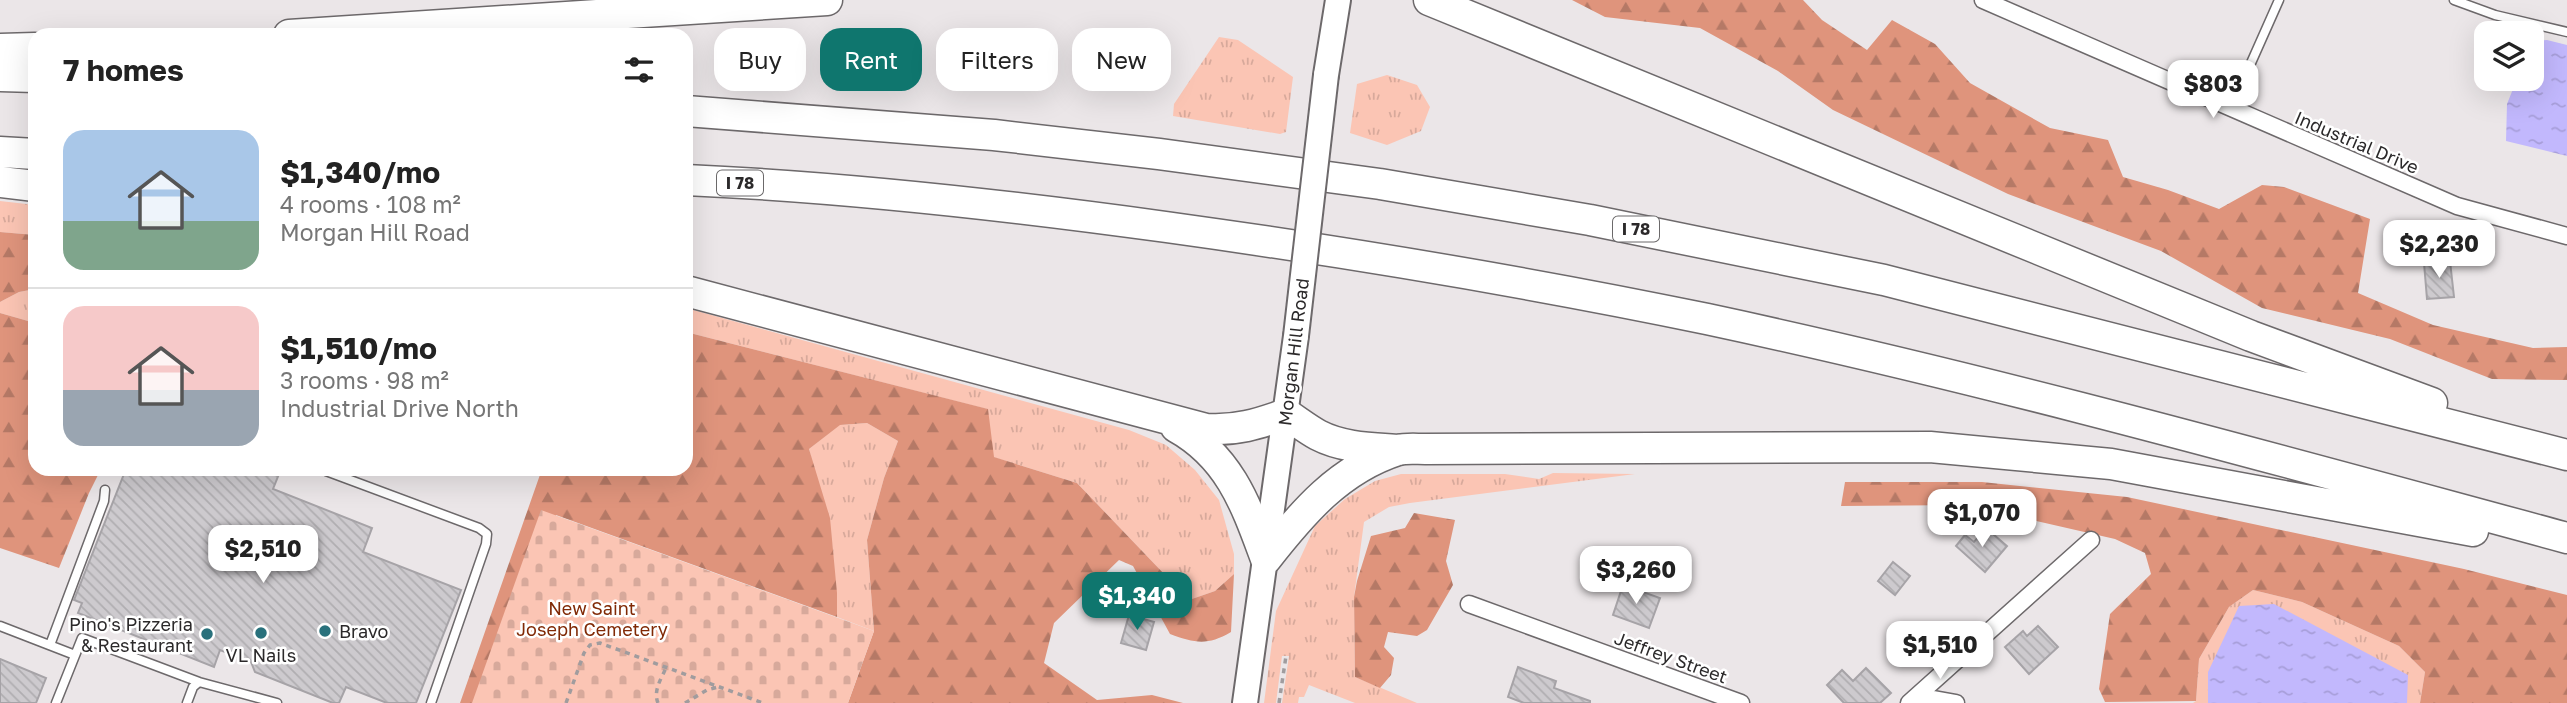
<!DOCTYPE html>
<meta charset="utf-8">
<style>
:root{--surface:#fff;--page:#f2f2f2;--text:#222;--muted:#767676;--line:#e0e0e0;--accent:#0f766e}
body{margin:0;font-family:"Golos Text",sans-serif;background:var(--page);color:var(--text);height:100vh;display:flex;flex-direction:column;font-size:26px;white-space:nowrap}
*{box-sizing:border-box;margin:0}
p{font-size:23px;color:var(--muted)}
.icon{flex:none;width:38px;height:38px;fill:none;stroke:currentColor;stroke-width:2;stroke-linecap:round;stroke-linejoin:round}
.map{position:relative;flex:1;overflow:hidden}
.drawer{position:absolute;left:28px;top:28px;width:665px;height:448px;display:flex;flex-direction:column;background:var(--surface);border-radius:21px;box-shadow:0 7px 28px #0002}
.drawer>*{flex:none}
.hud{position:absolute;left:714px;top:28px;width:665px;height:63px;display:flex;gap:14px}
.tools{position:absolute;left:2474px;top:21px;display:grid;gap:14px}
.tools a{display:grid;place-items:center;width:70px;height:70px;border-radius:14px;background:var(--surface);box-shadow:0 7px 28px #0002;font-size:35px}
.price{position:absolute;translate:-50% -60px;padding:0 16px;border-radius:14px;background:#fff;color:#222;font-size:23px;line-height:46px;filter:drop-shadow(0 2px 4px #0008)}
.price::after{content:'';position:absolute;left:50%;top:42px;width:21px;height:16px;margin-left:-10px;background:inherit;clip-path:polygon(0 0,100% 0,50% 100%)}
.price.current{background:var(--accent);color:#fff}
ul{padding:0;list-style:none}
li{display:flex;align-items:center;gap:21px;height:175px;padding:0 35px}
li+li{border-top:2px solid var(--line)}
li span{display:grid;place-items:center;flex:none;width:196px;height:140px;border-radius:21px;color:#555}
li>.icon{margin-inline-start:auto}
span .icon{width:84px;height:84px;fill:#fffc;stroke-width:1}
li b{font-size:30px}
h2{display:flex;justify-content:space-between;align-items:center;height:84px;padding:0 35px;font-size:30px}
.chip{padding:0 24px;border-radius:21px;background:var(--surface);box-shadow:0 7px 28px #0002;font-size:24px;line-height:63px}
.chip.current{background:var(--accent);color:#fff}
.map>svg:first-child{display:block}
.grass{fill:url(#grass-tufts)}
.forest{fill:url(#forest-firs)}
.cemetery{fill:url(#cemetery-stones)}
.water{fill:url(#water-ripples)}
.building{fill:url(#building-back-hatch);stroke:#a6a3a7;stroke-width:2}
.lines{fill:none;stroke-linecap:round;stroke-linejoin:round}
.lane-casing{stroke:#6d696b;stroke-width:11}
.street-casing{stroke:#6d696b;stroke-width:19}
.primary-casing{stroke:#6d696b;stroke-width:28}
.highway-casing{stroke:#6d696b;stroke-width:33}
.path{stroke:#a09c9e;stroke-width:3.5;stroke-dasharray:5 5;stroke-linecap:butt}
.lane{stroke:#fff;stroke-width:8}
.street{stroke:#fff;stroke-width:16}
.primary{stroke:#fff;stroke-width:24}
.highway{stroke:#fff;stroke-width:30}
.primary-bridge-casing{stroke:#6d696b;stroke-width:28;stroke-linecap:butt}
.primary-bridge{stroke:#fff;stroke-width:24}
.poi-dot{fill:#29717c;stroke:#fff;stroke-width:2.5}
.labels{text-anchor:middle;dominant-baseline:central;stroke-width:5;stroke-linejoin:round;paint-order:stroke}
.shield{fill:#fff;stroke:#6b696a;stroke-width:2}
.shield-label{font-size:16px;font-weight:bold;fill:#2b292a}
.street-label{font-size:18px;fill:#2b292a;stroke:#fff}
.park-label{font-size:18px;fill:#802905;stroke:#fff}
.poi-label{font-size:18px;fill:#2b292a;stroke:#fff;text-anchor:end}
</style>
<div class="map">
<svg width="2567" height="703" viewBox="0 0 2567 703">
<defs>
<pattern id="grass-tufts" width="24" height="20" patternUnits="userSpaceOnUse" patternTransform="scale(1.75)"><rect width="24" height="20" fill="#fbc5b4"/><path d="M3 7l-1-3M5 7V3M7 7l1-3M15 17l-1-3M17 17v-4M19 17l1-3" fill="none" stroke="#d7a99b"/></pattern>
<pattern id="forest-firs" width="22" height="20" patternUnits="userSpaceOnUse" patternTransform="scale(1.75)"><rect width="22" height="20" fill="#df947c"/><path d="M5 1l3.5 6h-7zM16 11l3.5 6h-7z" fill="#b57966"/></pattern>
<pattern id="cemetery-stones" width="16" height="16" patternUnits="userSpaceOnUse" patternTransform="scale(1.75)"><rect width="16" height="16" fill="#fbc5b4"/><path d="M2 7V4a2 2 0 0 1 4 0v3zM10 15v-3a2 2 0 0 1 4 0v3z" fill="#d7a99b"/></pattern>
<pattern id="water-ripples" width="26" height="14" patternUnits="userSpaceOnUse" patternTransform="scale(1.75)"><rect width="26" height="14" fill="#c2b8fd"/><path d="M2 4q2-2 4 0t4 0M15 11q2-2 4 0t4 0" fill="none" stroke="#a79ed9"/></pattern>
<pattern id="building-back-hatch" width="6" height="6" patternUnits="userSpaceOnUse" patternTransform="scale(1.75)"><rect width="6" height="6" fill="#cdcace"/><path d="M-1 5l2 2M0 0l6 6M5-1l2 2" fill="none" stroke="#b0aeb1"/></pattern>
</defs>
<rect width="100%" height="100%" fill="#ebe6e8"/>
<path class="grass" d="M1219 37 1238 40 1293 77 1286 132 1280 134 1173 116 1174 104Z
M1387 75 1417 85 1430 107 1421 131 1387 145 1350 133 1357 84Z
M0 201 35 205V235L0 232Z
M35 289V323L0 313V302L19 292Z
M686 308 1129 430 1166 445 1195 470 1219 500 1234 554V574L1215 591 1189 600 1077 483 993 457 987 409 686 332Z
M867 423 898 441 884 478 867 540 874 631 837 617 832 543 809 449 839 425Z
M1553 473 1635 474 1410 503 1389 507 1364 522 1354 597 1355 677 1417 703H1355L1309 685 1304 697H1299L1298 703H1282L1289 656H1282L1276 703H1264L1276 611 1315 526 1345 499 1375 481 1401 474H1505L1539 479Z
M2253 590 2302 602 2399 646 2425 672 2420 703H2193L2196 701 2199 659 2229 607Z"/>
<path class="forest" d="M1572 0H1803L1822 20 1867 50 1892 20 1935 44 1970 83 2050 128 2108 140 2123 177 2168 190 2219 209 2262 185 2284 187 2370 219 2358 293 2433 325 2533 348 2567 347V380L2492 379 2390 339 2262 308 2161 251 2008 194 1833 110 1778 71 1700 28 1605 17Z
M0 232 35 235V289L19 292 0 302Z
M0 313 35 323V469H101L89 493 59 568 0 548Z
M686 332 988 409 994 457 1077 483 1189 600 1215 591 1234 574 1231 632C1207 646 1195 643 1170 634L1133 566 1119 560 1054 623 1044 663 1097 700 1152 695 1183 703H848L874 631 867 540 884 478 898 441 867 423 840 425 809 449 830 518 837 593V617L556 515 492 703H460L542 469H686Z
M1845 482H1982L2127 497 2464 569 2567 595V703H2420L2425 672 2399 646 2302 602 2253 590 2229 607 2199 659 2196 701 2105 702 2099 689 2110 614 2151 574 2145 553 2115 539 1967 505 1841 506Z
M1414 513 1455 520 1446 561 1453 585 1427 630 1417 636 1388 632 1384 647 1394 658 1391 675 1380 688 1355 677 1354 597 1357 581 1371 536 1405 528Z"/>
<path class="cemetery" d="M541 510 874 631 848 703H472Z"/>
<path class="water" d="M2547 40 2567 45V156L2506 141 2507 104 2517 79H2532V41Z
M2274 604 2408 675 2407 703H2208V672L2239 606Z"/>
<path class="building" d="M2450 261 2454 297 2427 299 2424 263Z
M126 469H281L273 489 372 528 363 552 461 590 416 703H387L346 687 339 703H333L255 672 251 662 220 650 214 667 78 613 82 603 74 600Z
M1986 528 2007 546 1985 572 1956 546 1965 535 1974 542Z
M1893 562 1910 576 1895 595 1878 581Z
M1623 585 1660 598 1649 628 1613 615Z
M1129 615 1154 622 1146 650 1121 643Z
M2038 626 2058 647 2029 674 2005 647 2023 631 2027 636Z
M0 659 46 678 36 703H0Z
M1518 667 1556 681 1554 688 1590 701V703H1524L1508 697Z
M1866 668 1891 693 1880 703H1844L1827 685 1842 670 1853 681Z"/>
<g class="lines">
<g class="lane-casing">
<path id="lane" d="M2454 0 2495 15 2567 32
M2231 108 2279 0
M326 471 479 528 487 534 486 544 431 703
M0 626 75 655
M50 645 104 501 105 490
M56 703 82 638 199 682
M187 703 193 687 199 682 277 703"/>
</g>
<g class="street-casing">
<path id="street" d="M1983 0 2457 206 2567 236
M1469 604 1741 703
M1917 696 1956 703
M1909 703 2091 540"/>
</g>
<g class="primary-casing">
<path id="primary" d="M1326 75 1338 0
M1245 703 1296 336"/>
</g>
<g class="highway-casing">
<path id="highway" d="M1429 0 2251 336 2432 403
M289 35 827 0
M0 49 35 48
M0 76 35 77
M686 111 994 135 1159 154 1380 184 1590 220 1884 280 2567 455
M0 152 35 154
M686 180C847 187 1006 205 1166 227 1347 252 1528 282 1707 319 1997 381 2282 461 2567 538
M0 182 35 186
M686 291 1206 429C1236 431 1258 424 1286 414 1297 421 1307 429 1318 435 1343 448 1372 448 1399 450
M1176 427C1230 457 1246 505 1266 559
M1266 559C1302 513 1339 469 1398 450 1406 448 1416 449 1425 449L1930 447 2111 464 2473 531"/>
</g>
<path class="path" d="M566 703 584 653 590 645 600 643 763 703
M658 703C653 691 661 679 666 668
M685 703 707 690 718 687
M1279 703 1286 656"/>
<use href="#lane" class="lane"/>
<use href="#street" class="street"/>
<use href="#primary" class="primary"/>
<use href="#highway" class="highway"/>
<g class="primary-bridge-casing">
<path id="primary-bridge" d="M1296 336 1326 75"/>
</g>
<use href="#primary-bridge" class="primary-bridge"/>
</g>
<g class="poi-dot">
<circle cx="325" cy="631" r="7"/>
<circle cx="261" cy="633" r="7"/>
<circle cx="207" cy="634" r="7"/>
</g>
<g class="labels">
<g class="shield">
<rect x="717" y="170.5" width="46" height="25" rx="5"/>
<rect x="1613" y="216.5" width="46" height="25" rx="5"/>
</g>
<g class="shield-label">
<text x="740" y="183">I 78</text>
<text x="1636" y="229">I 78</text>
</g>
<g class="street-label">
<text transform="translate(2357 142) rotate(23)">Industrial Drive</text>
<text transform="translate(1293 352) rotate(-83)">Morgan Hill Road</text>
<text transform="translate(1671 657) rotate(20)">Jeffrey Street</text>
</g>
<g class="park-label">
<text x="592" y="608">New Saint<tspan x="592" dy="21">Joseph Cemetery</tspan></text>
</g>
<g class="poi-label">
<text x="193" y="624">Pino's Pizzeria<tspan x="193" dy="21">&amp; Restaurant</tspan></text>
<text x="339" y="631" text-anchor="start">Bravo</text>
<text x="261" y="655" text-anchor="middle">VL Nails</text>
</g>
</g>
</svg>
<div class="tools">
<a><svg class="icon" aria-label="layers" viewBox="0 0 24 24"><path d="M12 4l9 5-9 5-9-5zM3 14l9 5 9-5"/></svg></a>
</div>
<b class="price" style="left:2213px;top:120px">$803</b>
<b class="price" style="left:2439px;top:280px">$2,230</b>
<b class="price" style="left:1982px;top:549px">$1,070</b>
<b class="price" style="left:263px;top:585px">$2,510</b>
<b class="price" style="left:1636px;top:606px">$3,260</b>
<b class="price current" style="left:1137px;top:632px">$1,340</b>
<b class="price" style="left:1940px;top:681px">$1,510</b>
<div class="hud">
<a class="chip">Buy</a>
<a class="chip current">Rent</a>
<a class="chip">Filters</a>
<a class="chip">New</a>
</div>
<section class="drawer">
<h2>7 homes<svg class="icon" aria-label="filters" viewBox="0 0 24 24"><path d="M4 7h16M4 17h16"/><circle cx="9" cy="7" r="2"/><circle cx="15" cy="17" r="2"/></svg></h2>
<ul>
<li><span style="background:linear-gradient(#a9c7e8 65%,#7fa58c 0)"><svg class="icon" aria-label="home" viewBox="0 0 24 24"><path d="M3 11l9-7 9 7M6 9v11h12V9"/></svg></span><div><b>$1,340/mo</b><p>4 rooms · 108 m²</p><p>Morgan Hill Road</p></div></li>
<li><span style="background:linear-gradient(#f6c9c9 60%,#9aa5b1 0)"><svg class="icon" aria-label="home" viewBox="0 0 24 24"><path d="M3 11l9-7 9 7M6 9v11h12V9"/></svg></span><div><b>$1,510/mo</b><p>3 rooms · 98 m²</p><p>Industrial Drive North</p></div></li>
</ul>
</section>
</div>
